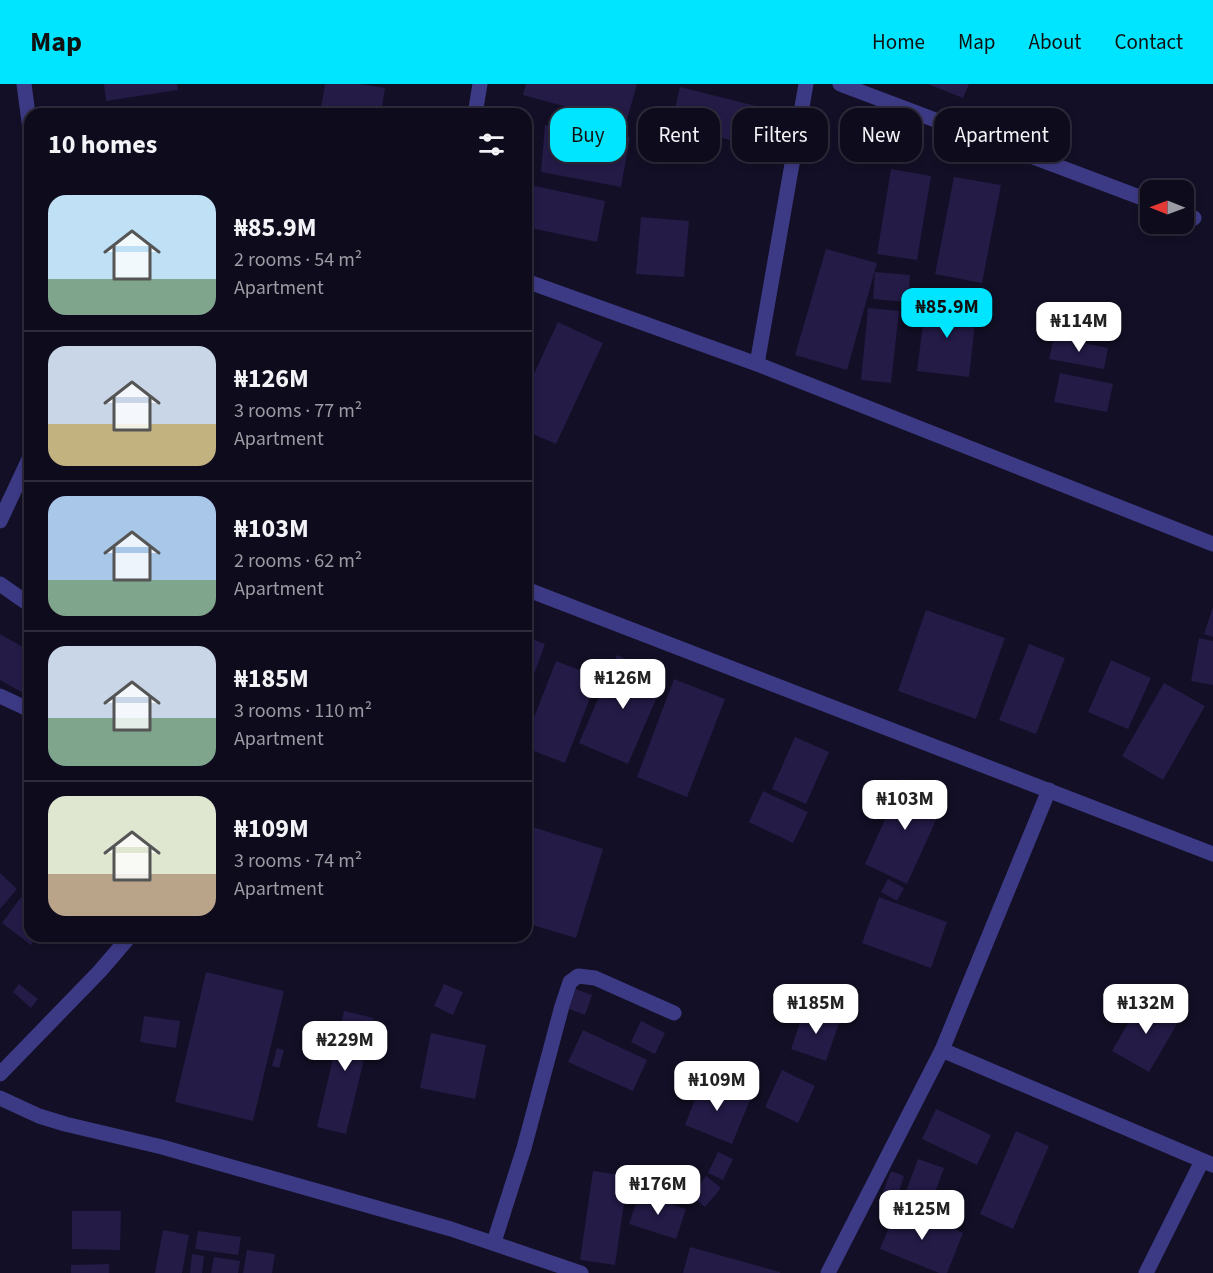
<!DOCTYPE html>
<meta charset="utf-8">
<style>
:root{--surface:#0e0b1c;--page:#171425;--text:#f1f3f6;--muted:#9b9ba3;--line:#2e2b3b;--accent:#00e5ff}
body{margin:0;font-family:"Source Sans 3",sans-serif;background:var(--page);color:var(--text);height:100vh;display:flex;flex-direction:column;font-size:22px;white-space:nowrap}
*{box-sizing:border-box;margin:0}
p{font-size:20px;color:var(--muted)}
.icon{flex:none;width:33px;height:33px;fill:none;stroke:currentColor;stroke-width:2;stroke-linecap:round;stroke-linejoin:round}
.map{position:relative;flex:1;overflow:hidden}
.side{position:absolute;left:24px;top:24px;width:508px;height:834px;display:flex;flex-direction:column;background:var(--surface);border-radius:18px;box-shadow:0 3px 9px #0003,0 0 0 2px var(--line)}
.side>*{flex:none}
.guide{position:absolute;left:550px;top:24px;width:570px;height:54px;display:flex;gap:12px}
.needle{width:39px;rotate:271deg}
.controls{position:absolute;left:1140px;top:96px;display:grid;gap:12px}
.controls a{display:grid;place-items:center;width:54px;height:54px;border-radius:12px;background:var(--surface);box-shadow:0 3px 9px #0003,0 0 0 2px var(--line);font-size:30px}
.price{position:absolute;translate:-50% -51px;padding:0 14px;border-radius:12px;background:#fff;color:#222;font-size:20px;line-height:39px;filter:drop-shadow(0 2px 3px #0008)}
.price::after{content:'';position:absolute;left:50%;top:36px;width:18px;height:14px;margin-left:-9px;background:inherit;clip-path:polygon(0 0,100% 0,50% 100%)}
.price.current{background:var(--accent);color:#111}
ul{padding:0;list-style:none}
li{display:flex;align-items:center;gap:18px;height:150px;padding:0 24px}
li+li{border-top:2px solid var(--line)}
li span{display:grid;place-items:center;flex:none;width:168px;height:120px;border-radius:18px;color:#555}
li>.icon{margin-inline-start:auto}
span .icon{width:72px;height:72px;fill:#fffc;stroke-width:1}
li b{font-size:26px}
h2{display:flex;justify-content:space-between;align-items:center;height:72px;padding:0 24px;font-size:26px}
.tag{padding:0 21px;border-radius:18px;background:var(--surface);box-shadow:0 3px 9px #0003,0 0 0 2px var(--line);font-size:21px;line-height:54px}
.tag.current{background:var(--accent);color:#111}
header{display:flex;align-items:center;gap:36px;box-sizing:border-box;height:84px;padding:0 30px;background:var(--accent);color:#111}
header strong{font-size:28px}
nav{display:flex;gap:33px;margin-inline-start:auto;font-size:21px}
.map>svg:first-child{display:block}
.building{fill:#241b47}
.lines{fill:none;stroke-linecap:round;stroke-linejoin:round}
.minor{stroke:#3d3a85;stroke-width:15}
</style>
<header>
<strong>Map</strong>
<nav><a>Home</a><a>Map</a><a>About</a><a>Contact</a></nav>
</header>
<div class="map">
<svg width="1213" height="1189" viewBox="0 0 1213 1189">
<rect width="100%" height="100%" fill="#130f26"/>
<path class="building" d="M104 0H177L178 6 106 17Z
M325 0H359L385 4 381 30H320Z
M526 0H637L626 39 523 11Z
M928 0H969L963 14Z
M680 3 768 25 758 63 671 41Z
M545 41 630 53 621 103 541 88Z
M891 85 931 92 917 176 877 170Z
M954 93 1001 101 982 199 935 190Z
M526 100 605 117 597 158 526 143Z
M641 133 689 137 684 193 636 190Z
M826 165 877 179 847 286 795 271Z
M875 188 910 191 908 218 873 215Z
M926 216 977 222 969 293 917 287Z
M868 224 899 227 891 299 861 296Z
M526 232 534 235 526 252Z
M558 238 603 259 556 360 526 347V307Z
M1054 253 1108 264 1104 285 1049 275Z
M1060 289 1113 300 1107 328 1054 318Z
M1213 523V553L1204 550Z
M926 526 1005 554 976 635 898 607Z
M0 550 30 567V613L0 596Z
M526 553 545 560 527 610H526Z
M1199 554 1213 557V601L1191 597Z
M1029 560 1065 574 1036 650 999 636Z
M617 571 666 592 628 680 579 659Z
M1111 576 1151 594 1128 645 1088 628Z
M556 577 598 593 565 679 526 664V654Z
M674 595 725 615 687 713 637 693Z
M1164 599 1205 622 1163 696 1122 672Z
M795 653 829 668 806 720 772 705Z
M903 695 946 714 907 800 865 780Z
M763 707 808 728 793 759 749 738Z
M526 741 603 765 576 854 526 839Z
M0 789 17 805 0 825Z
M888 795 904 804 897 817 881 808Z
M21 813 30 820V852H37L31 861 2 839Z
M879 813 947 838 931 884 862 859Z
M206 888 284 907 253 1037 175 1018Z
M19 900 38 915 31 924 13 908Z
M444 900 463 908 453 931 434 922Z
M576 905 592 911 585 931 569 925Z
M1143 913 1180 935 1149 988 1112 967Z
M805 924 840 936 826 977 791 965Z
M344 927 374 934 346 1050 317 1043Z
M144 932 180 937 176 964 140 958Z
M641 937 665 949 655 970 631 958Z
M583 946 647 976 633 1007 568 978Z
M431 949 486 961 475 1015 420 1004Z
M277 964 284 966 279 984 272 982Z
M782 986 815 1002 798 1039 765 1023Z
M702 997 750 1016 732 1060 685 1041Z
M936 1025 991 1051 977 1081 922 1055Z
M1016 1047 1049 1062 1013 1145 980 1130Z
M718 1068 733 1075 723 1096 708 1089Z
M918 1075 944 1084 928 1127 902 1118Z
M593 1087 628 1092 615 1181 580 1176Z
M891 1087 904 1092 897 1114 883 1108Z
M706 1092 721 1104 705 1123 690 1111Z
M639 1110 686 1125 676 1155 629 1140Z
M898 1122 963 1149 947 1189H939L880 1165Z
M72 1127H121L120 1166 72 1165Z
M163 1146 189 1151 182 1189H155Z
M198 1147 241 1153 238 1171 195 1165Z
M690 1163 780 1188V1189H683Z
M247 1166 275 1170 272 1189H243Z
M192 1170 204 1172 202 1189H190Z
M214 1173 240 1177 238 1189H211Z
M109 1180V1189H71V1181Z"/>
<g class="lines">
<path class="minor" d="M24 0 30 45
M840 0 1150 117
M475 30 480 0
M1184 130 1194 134
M526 197 757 280 1213 460
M757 280 806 0
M0 437 30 373
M0 500 30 521
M526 505 1213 770
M0 612 30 626
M942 966 1213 1081
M0 990 100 887 130 852
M0 1014 39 1032 65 1040 162 1063 451 1145 581 1189
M494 1158 524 1064 562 922 570 898 578 892 595 894 674 929
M828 1189 942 966 1049 706
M1146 1189 1202 1077"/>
</g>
</svg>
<div class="controls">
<a><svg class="needle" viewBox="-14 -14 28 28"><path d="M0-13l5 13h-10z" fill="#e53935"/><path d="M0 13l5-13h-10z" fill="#9b9ba3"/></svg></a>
</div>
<b class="price current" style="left:947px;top:255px">₦85.9M</b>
<b class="price" style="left:1079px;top:269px">₦114M</b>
<b class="price" style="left:623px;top:626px">₦126M</b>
<b class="price" style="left:905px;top:747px">₦103M</b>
<b class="price" style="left:816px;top:951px">₦185M</b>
<b class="price" style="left:1146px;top:951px">₦132M</b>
<b class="price" style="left:345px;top:988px">₦229M</b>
<b class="price" style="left:717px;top:1028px">₦109M</b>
<b class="price" style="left:658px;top:1132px">₦176M</b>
<b class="price" style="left:922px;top:1157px">₦125M</b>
<div class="guide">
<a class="tag current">Buy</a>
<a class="tag">Rent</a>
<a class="tag">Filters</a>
<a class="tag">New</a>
<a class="tag">Apartment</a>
</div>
<section class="side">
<h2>10 homes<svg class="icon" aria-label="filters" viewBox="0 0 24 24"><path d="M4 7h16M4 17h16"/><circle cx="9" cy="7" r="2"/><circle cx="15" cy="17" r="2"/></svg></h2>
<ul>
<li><span style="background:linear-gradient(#bfe0f5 70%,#7fa58c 0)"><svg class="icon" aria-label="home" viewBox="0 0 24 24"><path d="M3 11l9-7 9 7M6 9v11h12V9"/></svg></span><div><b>₦85.9M</b><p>2 rooms · 54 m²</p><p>Apartment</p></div></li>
<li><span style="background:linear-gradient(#c9d6e8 65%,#c2b280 0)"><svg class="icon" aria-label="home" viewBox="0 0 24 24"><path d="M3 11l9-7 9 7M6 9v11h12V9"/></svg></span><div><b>₦126M</b><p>3 rooms · 77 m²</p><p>Apartment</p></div></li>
<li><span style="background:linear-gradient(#a9c7e8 70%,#7fa58c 0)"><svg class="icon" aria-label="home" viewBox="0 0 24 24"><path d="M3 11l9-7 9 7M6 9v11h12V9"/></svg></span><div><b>₦103M</b><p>2 rooms · 62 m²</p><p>Apartment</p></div></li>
<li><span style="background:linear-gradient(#c9d6e8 60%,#7fa58c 0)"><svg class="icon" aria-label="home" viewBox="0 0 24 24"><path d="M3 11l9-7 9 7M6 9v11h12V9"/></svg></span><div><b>₦185M</b><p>3 rooms · 110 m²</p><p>Apartment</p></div></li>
<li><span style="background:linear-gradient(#dfe7d0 65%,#b9a48a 0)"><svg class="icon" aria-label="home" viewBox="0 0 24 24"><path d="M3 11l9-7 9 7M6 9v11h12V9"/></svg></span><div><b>₦109M</b><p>3 rooms · 74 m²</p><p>Apartment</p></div></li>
</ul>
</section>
</div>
